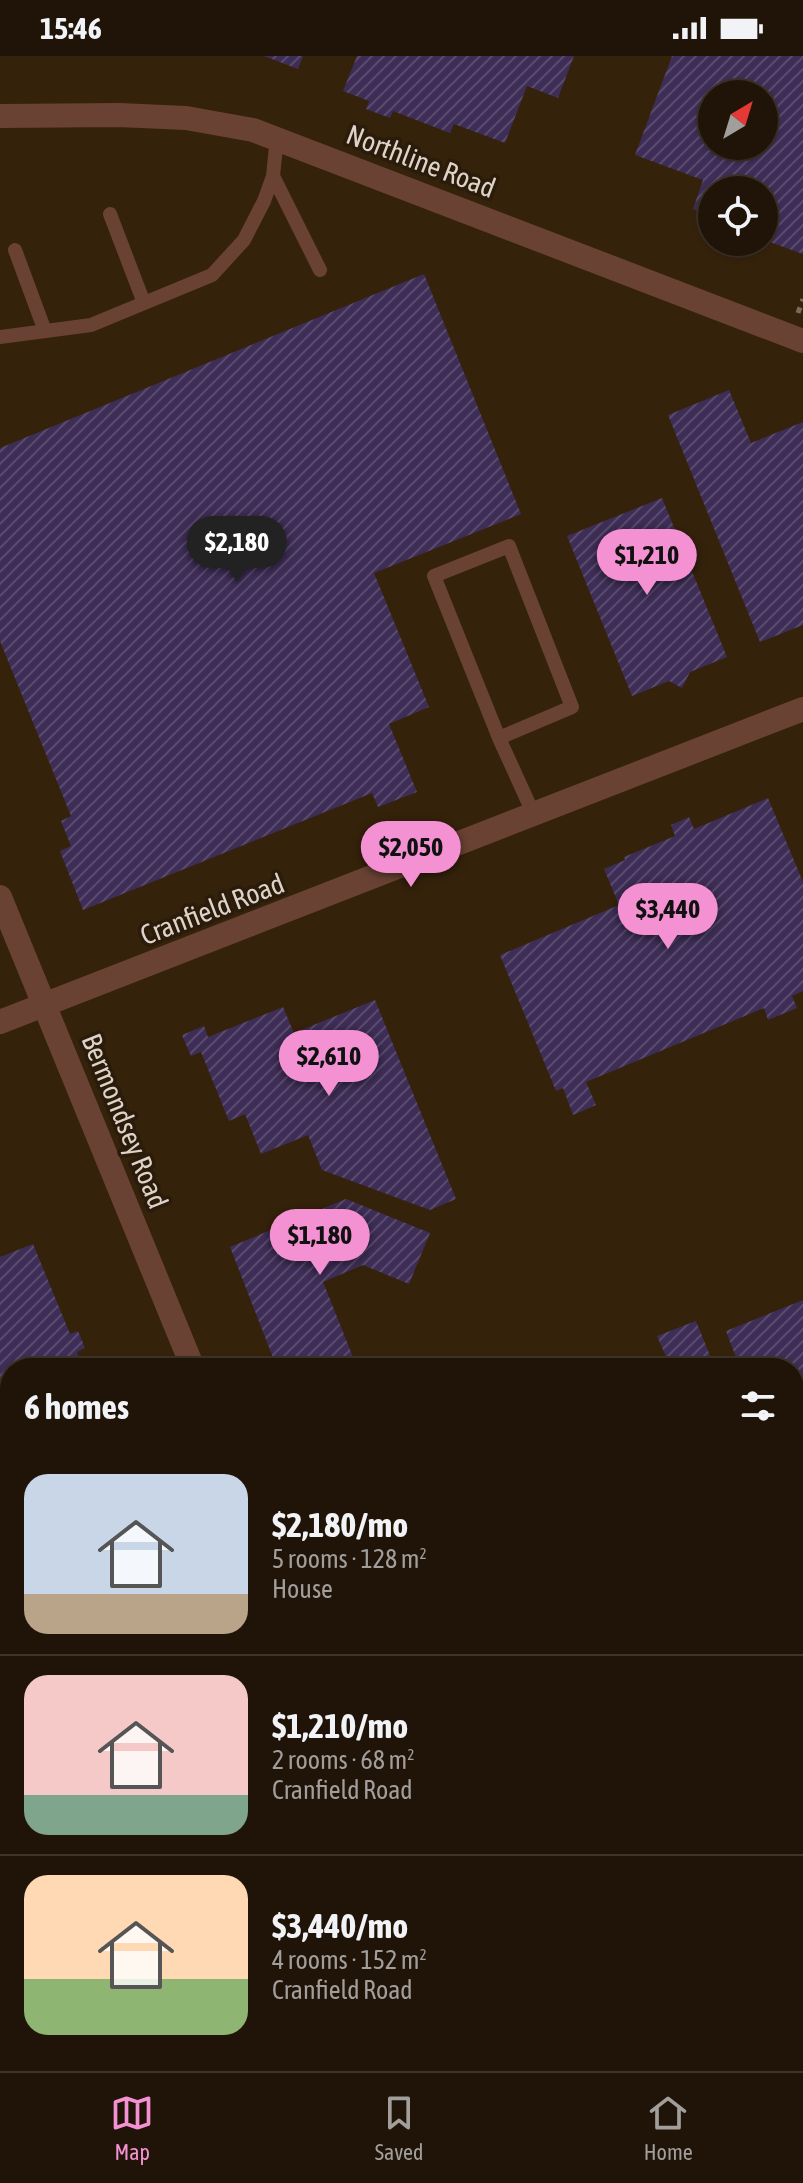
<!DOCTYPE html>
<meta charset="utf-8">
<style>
:root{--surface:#201408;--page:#281d12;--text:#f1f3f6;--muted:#a29e9c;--line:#3d3329;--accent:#f491d3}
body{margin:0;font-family:"Asap Condensed",sans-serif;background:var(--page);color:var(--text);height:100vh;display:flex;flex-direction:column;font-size:30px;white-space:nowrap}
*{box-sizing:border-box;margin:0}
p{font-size:26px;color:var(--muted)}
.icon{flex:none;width:44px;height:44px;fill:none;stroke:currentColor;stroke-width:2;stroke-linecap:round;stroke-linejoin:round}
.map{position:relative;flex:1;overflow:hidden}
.panel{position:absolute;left:0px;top:1302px;width:804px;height:714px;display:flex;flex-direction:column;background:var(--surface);border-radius:32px 32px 0 0;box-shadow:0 2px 6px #0004,0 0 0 2px var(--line)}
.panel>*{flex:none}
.needle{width:52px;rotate:38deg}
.tools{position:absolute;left:698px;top:24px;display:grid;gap:16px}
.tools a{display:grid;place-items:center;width:80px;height:80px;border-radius:50%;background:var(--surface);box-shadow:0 2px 6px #0004,0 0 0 2px var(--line);font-size:40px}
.price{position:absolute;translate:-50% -68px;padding:0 18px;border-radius:28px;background:var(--accent);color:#111;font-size:26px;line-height:52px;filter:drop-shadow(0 2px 4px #0008)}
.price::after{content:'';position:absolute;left:50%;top:48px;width:24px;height:18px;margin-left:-12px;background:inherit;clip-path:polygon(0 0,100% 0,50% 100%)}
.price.on{background:#222;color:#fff}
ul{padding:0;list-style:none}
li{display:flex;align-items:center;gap:24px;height:200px;padding:0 24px}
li+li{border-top:2px solid var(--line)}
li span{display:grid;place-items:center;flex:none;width:224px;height:160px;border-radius:24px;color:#555}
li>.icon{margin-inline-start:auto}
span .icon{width:96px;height:96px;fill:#fffc;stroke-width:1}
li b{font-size:34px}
h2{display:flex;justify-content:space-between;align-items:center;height:96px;padding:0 24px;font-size:34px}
.status{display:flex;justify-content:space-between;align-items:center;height:56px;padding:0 40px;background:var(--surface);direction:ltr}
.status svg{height:22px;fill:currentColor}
.tabs{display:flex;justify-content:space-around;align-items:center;height:112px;border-top:2px solid var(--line);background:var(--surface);font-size:22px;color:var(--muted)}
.tabs a{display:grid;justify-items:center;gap:4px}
.tabs .on{color:var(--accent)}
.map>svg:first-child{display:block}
.built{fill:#35220b;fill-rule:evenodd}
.building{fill:url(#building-hatch);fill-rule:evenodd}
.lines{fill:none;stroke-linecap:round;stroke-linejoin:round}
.path{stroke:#786b5d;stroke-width:5;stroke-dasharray:6 6;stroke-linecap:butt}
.service{stroke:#694234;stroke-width:14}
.minor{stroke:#694234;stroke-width:24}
.tertiary{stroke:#694234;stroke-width:24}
.labels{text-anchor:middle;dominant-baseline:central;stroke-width:7;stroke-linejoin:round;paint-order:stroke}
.street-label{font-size:28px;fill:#ddd3c8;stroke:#2a1b0b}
</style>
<div class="status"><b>15:46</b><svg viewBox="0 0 49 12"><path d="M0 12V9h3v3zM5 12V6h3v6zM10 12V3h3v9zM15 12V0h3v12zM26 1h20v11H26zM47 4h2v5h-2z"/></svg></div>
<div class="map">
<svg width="803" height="2015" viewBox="0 0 803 2015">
<defs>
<pattern id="building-hatch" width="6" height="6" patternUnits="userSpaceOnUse" patternTransform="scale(2)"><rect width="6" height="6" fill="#3e2d56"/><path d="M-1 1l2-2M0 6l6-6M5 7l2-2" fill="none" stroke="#594b6d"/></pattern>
</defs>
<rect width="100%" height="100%" fill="#2a1b0b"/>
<path class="built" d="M0 0H803V2015H0ZM712 38H764V90H712ZM712 134H764V186H712ZM10 1312H794V2006H10Z"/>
<path class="building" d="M264 0H303L298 13Z
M357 0H574L558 42 527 30 505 87 454 68 450 77 393 55 390 62 366 53 369 45 343 35Z
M672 0H803V198L764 184V134H712V160L693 153 703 124 635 99ZM712 38H764V90H712Z
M424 218 521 458 374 517 429 651 389 668 417 736 378 751 372 737 83 854 60 795 71 790 61 765 71 760 0 585V392Z
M729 334 751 387 803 366V569L760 586 668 359Z
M662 442 727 601 690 616 682 632 669 625 632 640 567 480Z
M768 742 803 826V935L792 940 797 952 768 964 764 952 586 1026 596 1049 573 1059 563 1032 556 1035 500 899 619 849 604 813 625 804 624 801 675 780 671 769 689 761 694 773Z
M375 944 456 1143 430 1154 322 1114 308 1079 261 1098 245 1058 229 1065 201 996 191 1000 182 979 204 970 208 981 283 951 294 977Z
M346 1143 430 1177 409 1228 363 1209 323 1226 357 1311 277 1312 230 1191Z
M33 1188 70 1278 78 1275 85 1292 77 1296 83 1312H10V2006H274L278 2015H10L0 1991V1201Z
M803 1244V1337L798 1339 803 1350V1369L794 1373V1312H740L726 1275Z
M696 1265 715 1312H644L667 1303 657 1280Z
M794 1498 803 1519V1944L794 1922Z"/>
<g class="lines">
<path class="path" d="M798 257 803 243"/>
<path class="service" d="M273 120 320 214
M110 158 144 247
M15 194 45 275
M0 281 91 269 212 219 244 184 264 145 273 120 277 81
M499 682 572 651 509 490 434 520 499 682 534 759
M794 1387 803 1383
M794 1433 803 1456
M400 2006 410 2015"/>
<path class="minor" d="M0 60 119 59 186 62 253 74 803 285
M0 966 803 653"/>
<path class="tertiary" d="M0 841 193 1312
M471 2006 474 2015"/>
</g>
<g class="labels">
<g class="street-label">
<text transform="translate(421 105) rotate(21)">Northline Road</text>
<text transform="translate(212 853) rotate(-21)">Cranfield Road</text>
<text transform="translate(125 1065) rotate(68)">Bermondsey Road</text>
</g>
</g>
</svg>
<div class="tools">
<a><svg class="needle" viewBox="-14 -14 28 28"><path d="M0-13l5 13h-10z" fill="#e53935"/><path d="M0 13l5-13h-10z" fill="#a29e9c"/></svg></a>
<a><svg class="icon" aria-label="locate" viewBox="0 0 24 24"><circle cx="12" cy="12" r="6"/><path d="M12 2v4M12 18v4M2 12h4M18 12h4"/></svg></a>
</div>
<b class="price on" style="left:237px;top:528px">$2,180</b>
<b class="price" style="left:647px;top:541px">$1,210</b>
<b class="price" style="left:411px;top:833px">$2,050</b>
<b class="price" style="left:668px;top:895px">$3,440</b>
<b class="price" style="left:329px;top:1042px">$2,610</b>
<b class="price" style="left:320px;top:1221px">$1,180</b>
<section class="panel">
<h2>6 homes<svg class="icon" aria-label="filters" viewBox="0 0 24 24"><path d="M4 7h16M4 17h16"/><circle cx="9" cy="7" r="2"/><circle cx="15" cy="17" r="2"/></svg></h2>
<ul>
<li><span style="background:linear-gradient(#c9d6e8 75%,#b9a48a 0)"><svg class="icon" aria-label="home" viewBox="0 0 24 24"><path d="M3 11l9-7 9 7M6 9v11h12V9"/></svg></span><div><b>$2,180/mo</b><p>5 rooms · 128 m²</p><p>House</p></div></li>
<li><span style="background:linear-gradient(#f6c9c9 75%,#7fa58c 0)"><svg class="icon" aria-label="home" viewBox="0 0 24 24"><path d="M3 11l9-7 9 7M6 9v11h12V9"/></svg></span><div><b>$1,210/mo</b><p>2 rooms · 68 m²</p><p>Cranfield Road</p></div></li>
<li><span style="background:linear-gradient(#ffd9b3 65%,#8fb573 0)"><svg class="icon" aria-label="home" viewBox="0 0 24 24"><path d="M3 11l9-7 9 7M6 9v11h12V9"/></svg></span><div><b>$3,440/mo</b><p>4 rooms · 152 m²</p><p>Cranfield Road</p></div></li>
</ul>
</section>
</div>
<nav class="tabs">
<a class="on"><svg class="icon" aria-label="map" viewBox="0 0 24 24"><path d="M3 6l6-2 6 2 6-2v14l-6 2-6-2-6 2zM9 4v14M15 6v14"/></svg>Map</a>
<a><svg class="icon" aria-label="saved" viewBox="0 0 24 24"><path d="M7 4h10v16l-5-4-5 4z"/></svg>Saved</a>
<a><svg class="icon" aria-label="home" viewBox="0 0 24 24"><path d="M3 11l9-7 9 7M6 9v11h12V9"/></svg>Home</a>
</nav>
